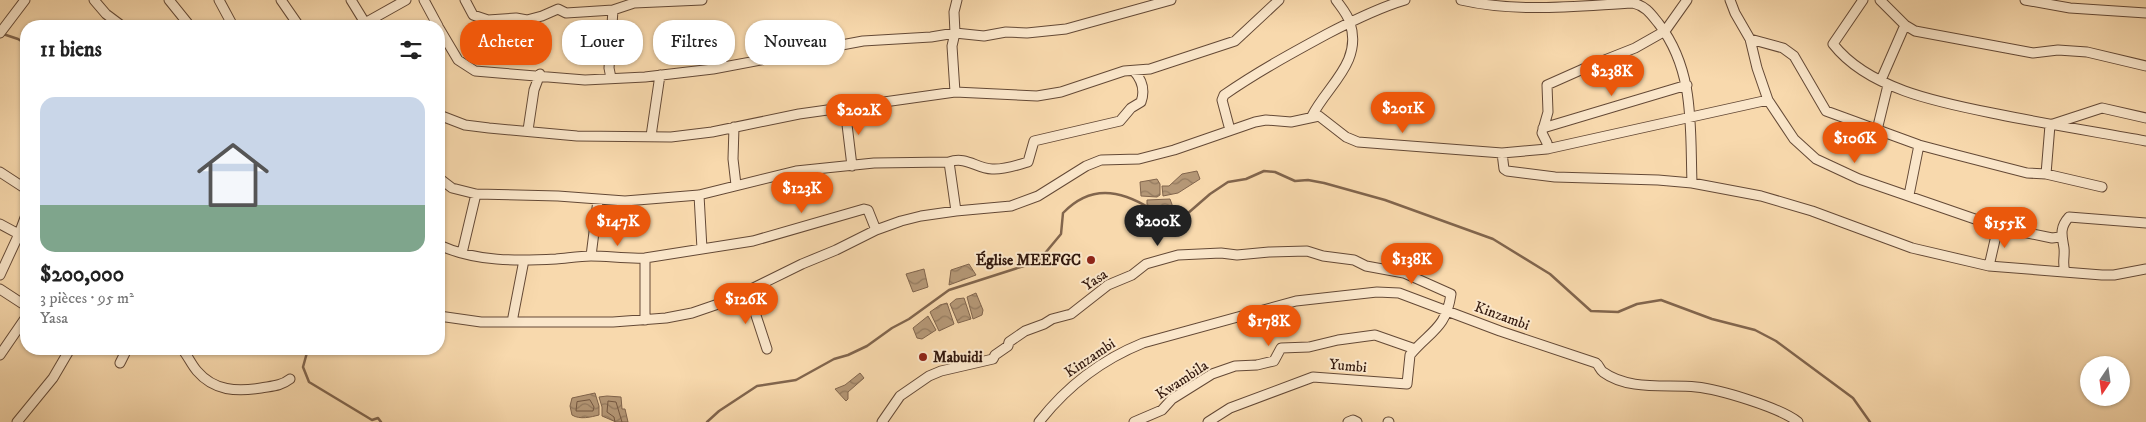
<!DOCTYPE html>
<html lang="fr">
<meta charset="utf-8">
<style>
:root{--surface:#fff;--page:#f2f2f2;--text:#222;--muted:#767676;--line:#e0e0e0;--accent:#ea580c}
body{margin:0;font-family:"IM FELL DW Pica",serif;background:var(--page);color:var(--text);height:100vh;display:flex;flex-direction:column;font-size:19px;white-space:nowrap}
*{box-sizing:border-box;margin:0}
p{font-size:16px;color:var(--muted)}
.icon{flex:none;width:28px;height:28px;fill:none;stroke:currentColor;stroke-width:2;stroke-linecap:round;stroke-linejoin:round}
.map{position:relative;flex:1;overflow:hidden}
.drawer{position:absolute;left:20px;top:20px;width:425px;height:335px;display:flex;flex-direction:column;background:var(--surface);border-radius:20px;box-shadow:0 1px 4px #0004}
.drawer>*{flex:none}
.banner{position:absolute;left:460px;top:20px;width:475px;height:45px;display:flex;gap:10px}
.needle{width:32px;rotate:193deg}
.fabs{position:absolute;left:2080px;top:356px;display:grid;gap:10px}
.fabs a{display:grid;place-items:center;width:50px;height:50px;border-radius:50%;background:var(--surface);box-shadow:0 1px 4px #0004;font-size:25px}
.price{position:absolute;translate:-50% -42px;padding:0 11px;border-radius:18px;background:var(--accent);color:#fff;font-size:16px;line-height:32px;filter:drop-shadow(0 1px 2px #0008)}
.price::after{content:'';position:absolute;left:50%;top:30px;width:15px;height:11px;margin-left:-8px;background:inherit;clip-path:polygon(0 0,100% 0,50% 100%)}
.price.on{background:#222;color:#fff}
ul{padding:0;list-style:none}
li{display:grid;align-content:center;gap:10px;height:265px;padding:0 20px}
li+li{border-top:1px solid var(--line)}
li span{display:grid;place-items:center;height:155px;border-radius:15px;color:#555}
li>.icon{margin-inline-start:auto}
span .icon{width:90px;height:90px;fill:#fffc;stroke-width:1}
li b{font-size:21px}
h2{display:flex;justify-content:space-between;align-items:center;height:60px;padding:0 20px;font-size:21px}
.pill{padding:0 18px;border-radius:20px;background:var(--surface);box-shadow:0 1px 4px #0004;font-size:18px;line-height:45px}
.pill.on{background:var(--accent);color:#fff}
.map>svg:first-child{display:block}
.water{fill:url(#water-waves);stroke:#81654d}
.lines{fill:none;stroke-linecap:round;stroke-linejoin:round}
.shore{stroke:#745842;stroke-width:1}
.stream{stroke:#81654d;stroke-width:2.5}
.street-casing{stroke:#644936;stroke-width:11}
.street{stroke:#fae6ca;stroke-width:9}
.poi-dot{fill:#8f2418;stroke:#fae6ca;stroke-width:2}
.labels{text-anchor:middle;dominant-baseline:central;stroke-width:4;stroke-linejoin:round;paint-order:stroke}
.poi-label{font-size:15px;font-weight:bold;fill:#33190e;stroke:#fae6ca;text-anchor:end}
.street-label{font-size:15px;fill:#33190e;stroke:#fae6ca}
</style>
<div class="map">
<svg width="2146" height="422" viewBox="0 0 2146 422">
<defs>
<pattern id="water-waves" width="16" height="10" patternUnits="userSpaceOnUse" patternTransform="scale(1.25)"><rect width="16" height="10" fill="#b59877"/><path d="M0 5q4-4 8 0t8 0" fill="none" stroke="#947b60"/></pattern>
</defs>
<rect width="100%" height="100%" fill="#f8d9ad"/>
<filter id="stains"><feTurbulence type="fractalNoise" baseFrequency=".004" numOctaves="4"/><feColorMatrix values="0 0 0 0 .2 0 0 0 0 .09 0 0 0 0 .02 0 0 0 .5 -.17"/></filter>
<radialGradient id="worn" r=".72"><stop offset=".6" stop-color="#630" stop-opacity="0"/><stop offset="1" stop-color="#630" stop-opacity=".3"/></radialGradient>
<path class="water" d="M1197 171 1200 179 1178 193 1163 196 1162 186H1169L1182 174Z
M1157 179 1160 184V195L1157 197 1141 196 1140 182Z
M1170 199 1174 210 1168 216 1155 213 1147 206V200Z
M969 264 976 275 949 285 951 270Z
M924 269 928 287 913 292 906 274Z
M976 293 983 310 982 315 973 319 967 297Z
M964 298 971 319 958 323 950 304 956 299Z
M947 303 954 324 939 331 930 312 940 305Z
M928 316 936 330 922 339 917 338 913 328Z
M860 373 864 378 848 392V399L846 401 835 389 845 385Z
M595 393 599 406V415C591 417 580 420 572 415L570 406 572 398Z
M607 396 621 397 622 409H625L628 422H616L602 416V407L599 397Z"/>
<g class="lines">
<path class="shore" d="M590 400 594 407 593 411H576L577 402Z
M615 422 614 417 607 412 608 401 616 402 622 422"/>
<path class="stream" d="M3 34 18 39 26 44
M1158 213 1163 216 1174 217 1187 214 1210 194 1228 182 1246 179 1264 171 1275 172 1295 181 1308 180 1324 183 1385 200 1493 239 1550 274 1591 311 1618 312 1637 304 1661 300 1712 319 1755 330 1776 341 1853 398 1870 422
M308 349 303 367 309 382 372 420 378 418 381 422
M707 422 719 411 757 386 796 380 834 359 848 355 867 346 892 328 909 319 949 290 1027 265 1041 258 1061 234 1063 213C1090 185 1119 189 1151 209"/>
<g class="street-casing">
<path id="street" d="M94 0 106 14 122 26
M169 0 190 26
M219 0 233 26
M281 0 299 26
M351 0 367 26
M424 0 438 26
M465 0 473 15 488 20 516 18 527 20 542 16 558 9 566 13 582 12 613 10 634 3 702 0
M1461 0C1518 13 1575 6 1633 3 1646 6 1651 14 1659 24 1695 71 1690 127 1692 183
M1730 0 1735 13 1750 39 1757 68 1768 100 1794 139 1816 159 1859 179 1998 227 2052 238 2060 237
M1863 0 1833 44C1869 90 1942 103 1997 114 2046 124 2096 132 2146 141
M1880 0 1905 25 1915 31 2033 53 2058 50 2087 52 2146 66
M2025 0 2070 8 2146 13
M365 23 406 0
M439 28 458 60 475 71 585 80 645 77 713 69 863 41 931 37 955 33 984 36 1006 32 1027 33 1066 29 1171 0
M0 33 25 0
M1750 39 1783 48 1794 56 1826 111 1919 145 1957 155 2027 173 2046 174 2102 187
M611 78 609 68 613 10
M1881 80 1905 25
M955 92 952 46 955 33 954 12 957 0
M845 108 852 166
M439 115 465 125 489 128 577 136 671 137 712 132 799 114 955 92 1037 96 1061 92 1124 71 1150 69 1235 41 1279 0
M1312 116C1327 86 1363 62 1350 23 1348 15 1341 7 1336 0
M734 127 733 159 736 185
M1543 128 1687 85
M528 130 534 90 540 74
M1230 130 1222 100 1224 95C1257 72 1292 53 1327 34 1352 21 1378 8 1405 0
M1877 130 1888 85
M651 136 660 75
M1547 149V143L1542 133 1548 112 1547 85 1592 65 1635 48 1665 31 1687 0
M1502 153 1504 169 1507 171 1555 177 1658 180 1692 183 1761 196 1812 211 1912 248 1989 266 2102 275H2114L2146 269
M949 162 956 211
M0 172 26 189
M2046 174 2050 125 2102 108 2146 118
M439 178 452 188 476 194 558 196 625 201 699 195 796 171 874 163 949 162C966 156 976 168 992 169 1004 170 1017 165 1028 162L1034 141 1120 121 1131 108 1141 102C1145 91 1142 80 1134 71
M699 195 702 249
M1909 195 1919 145
M0 224 26 238
M439 245C476 262 517 261 556 259 568 258 580 256 591 256 609 256 626 259 645 258L753 241 864 209 868 210 876 230
M462 253 476 194
M591 256 598 200
M1989 266 1998 227
M2065 272C2062 263 2065 257 2064 248 2062 236 2059 228 2069 217L2146 223
M0 275 19 234 26 215
M0 289 26 306
M748 291 767 349
M439 316 481 322H613L666 318 692 313 727 301 802 264 836 250 876 230 901 221 921 216 956 211 1011 206 1038 196 1086 166 1101 160 1139 159 1174 150 1255 122 1266 120 1291 122 1319 116 1346 137 1358 142 1502 153 1547 149 1768 100
M645 320V258
M512 322 524 260
M182 349C188 356 191 364 197 371 214 391 237 392 261 388 272 386 281 386 290 379
M0 355 26 317
M120 363 126 351 124 349
M17 422 53 378 70 349
M882 422 900 396 929 376 941 371 993 359 995 355 1008 346 1009 342 1025 331 1044 324 1052 319 1071 314 1108 285 1132 275 1146 264 1178 255 1221 253 1237 255 1269 252 1307 251 1323 256 1354 260 1366 266 1404 273 1451 294C1446 329 1430 331 1410 355L1407 384 1313 377 1230 408 1208 422
M1039 422C1067 386 1101 360 1143 343L1296 301 1377 292 1399 293 1500 331 1596 363C1599 365 1600 370 1603 372 1629 391 1667 384 1696 387 1719 389 1781 408 1798 422
M1134 422 1162 410 1172 399 1212 374 1235 366 1257 365 1274 361 1281 348 1309 347 1338 340 1375 335 1415 349
M1348 422 1353 420 1357 422
M1388 422H1389"/>
</g>
<use href="#street" class="street"/>
</g>
<g class="poi-dot">
<circle cx="1091" cy="260" r="5"/>
<circle cx="923" cy="357" r="5"/>
</g>
<g class="labels">
<g class="poi-label">
<text x="1081" y="260">Église MEEFGC</text>
<text x="933" y="357" text-anchor="start">Mabuidi</text>
</g>
<g class="street-label">
<text transform="translate(1095 280) rotate(-33)">Yasa</text>
<text transform="translate(1502 316) rotate(20)">Kinzambi</text>
<text transform="translate(1090 358) rotate(-34)">Kinzambi</text>
<text transform="translate(1348 366) rotate(5)">Yumbi</text>
<text transform="translate(1182 380) rotate(-33)">Kwambila</text>
</g>
</g>
<rect width="100%" height="100%" filter="url(#stains)"/>
<rect width="100%" height="100%" fill="url(#worn)"/>
</svg>
<div class="fabs">
<a><svg class="needle" viewBox="-14 -14 28 28"><path d="M0-13l5 13h-10z" fill="#e53935"/><path d="M0 13l5-13h-10z" fill="#767676"/></svg></a>
</div>
<b class="price" style="left:1612px;top:97px">$238K</b>
<b class="price" style="left:1403px;top:134px">$201K</b>
<b class="price" style="left:859px;top:136px">$202K</b>
<b class="price" style="left:1855px;top:164px">$106K</b>
<b class="price" style="left:802px;top:214px">$123K</b>
<b class="price" style="left:618px;top:247px">$147K</b>
<b class="price on" style="left:1158px;top:247px">$200K</b>
<b class="price" style="left:2005px;top:249px">$155K</b>
<b class="price" style="left:1412px;top:285px">$138K</b>
<b class="price" style="left:746px;top:325px">$126K</b>
<b class="price" style="left:1269px;top:347px">$178K</b>
<div class="banner">
<a class="pill on">Acheter</a>
<a class="pill">Louer</a>
<a class="pill">Filtres</a>
<a class="pill">Nouveau</a>
</div>
<section class="drawer">
<h2>11 biens<svg class="icon" aria-label="filters" viewBox="0 0 24 24"><path d="M4 7h16M4 17h16"/><circle cx="9" cy="7" r="2"/><circle cx="15" cy="17" r="2"/></svg></h2>
<ul>
<li><span style="background:linear-gradient(#c9d6e8 70%,#7fa58c 0)"><svg class="icon" aria-label="home" viewBox="0 0 24 24"><path d="M3 11l9-7 9 7M6 9v11h12V9"/></svg></span><div><b>$200,000</b><p>3 pièces · 95 m²</p><p>Yasa</p></div></li>
</ul>
</section>
</div>
